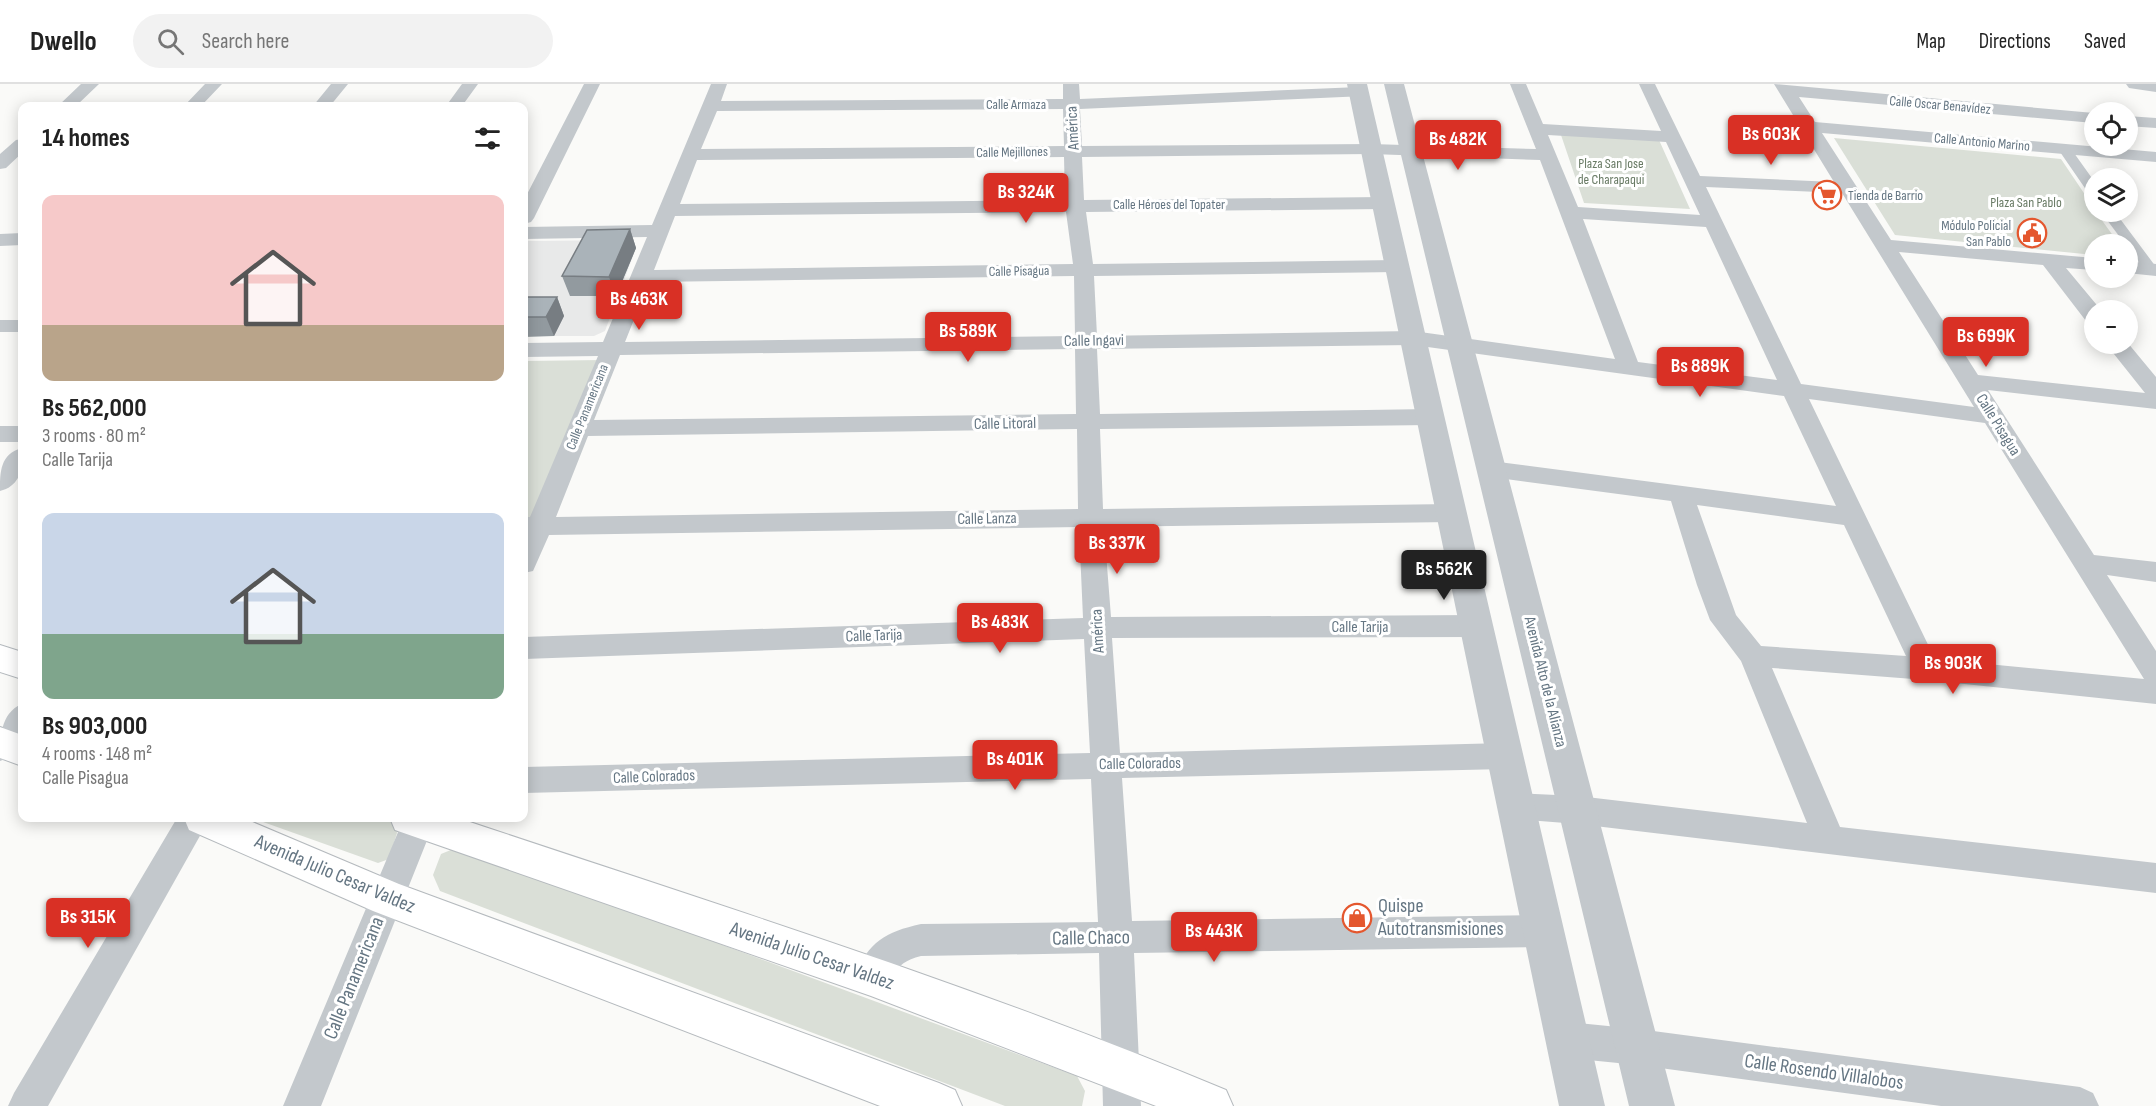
<!DOCTYPE html>
<meta charset="utf-8">
<style>
:root{--surface:#fff;--page:#f2f2f2;--text:#222;--muted:#767676;--line:#e0e0e0;--accent:#d93025}
body{margin:0;font-family:"Sofia Sans Condensed",sans-serif;background:var(--page);color:var(--text);height:100vh;display:flex;flex-direction:column;font-size:22px;white-space:nowrap}
*{box-sizing:border-box;margin:0}
p{font-size:20px;color:var(--muted)}
.icon{flex:none;width:33px;height:33px;fill:none;stroke:currentColor;stroke-width:2;stroke-linecap:round;stroke-linejoin:round}
.map{position:relative;flex:1;overflow:hidden}
.side{position:absolute;left:18px;top:18px;width:510px;height:720px;display:flex;flex-direction:column;background:var(--surface);border-radius:12px;box-shadow:0 3px 15px #0003}
.side>*{flex:none}
.tools{position:absolute;left:2084px;top:18px;display:grid;gap:12px}
.tools a{display:grid;place-items:center;width:54px;height:54px;border-radius:50%;background:var(--surface);box-shadow:0 3px 15px #0003;font-size:30px}
.price{position:absolute;translate:-50% -51px;padding:0 14px;border-radius:6px;background:var(--accent);color:#fff;font-size:20px;line-height:39px;filter:drop-shadow(0 2px 3px #0008)}
.price::after{content:'';position:absolute;left:50%;top:36px;width:18px;height:14px;margin-left:-9px;background:inherit;clip-path:polygon(0 0,100% 0,50% 100%)}
.price.active{background:#222;color:#fff}
ul{padding:0;list-style:none}
li{display:grid;align-content:center;gap:12px;height:318px;padding:0 24px}
li span{display:grid;place-items:center;height:186px;border-radius:12px;color:#555}
li>.icon{margin-inline-start:auto}
span .icon{width:108px;height:108px;fill:#fffc;stroke-width:1}
li b{font-size:26px}
h2{display:flex;justify-content:space-between;align-items:center;height:72px;padding:0 24px;font-size:26px}
header{display:flex;align-items:center;gap:36px;box-sizing:border-box;height:84px;padding:0 30px;background:var(--surface);border-bottom:2px solid var(--line)}
header strong{font-size:28px}
nav{display:flex;gap:33px;margin-inline-start:auto;font-size:21px}
.search{width:420px;height:54px;background:var(--page);display:flex;align-items:center;gap:15px;box-sizing:border-box;padding:0 21px;border-radius:33px;color:var(--muted);font-size:22px}
.map>svg:first-child{display:block}
.built{fill:#e8e9e9}
.green{fill:#dadfd7}
.lines{fill:none;stroke-linecap:round;stroke-linejoin:round}
.primary-casing{stroke:#b5babe;stroke-width:2}
.pedestrian{fill:#c3c8cc;fill-rule:evenodd}
.minor{fill:#c3c8cc;fill-rule:evenodd}
.tertiary{fill:#c3c8cc;fill-rule:evenodd}
.primary{fill:#fff;fill-rule:evenodd}
.wall{fill:#929a9f}
.shaded-wall{fill:#777d82}
.building{fill:#aab3b9;stroke:#777d82;stroke-width:1.5}
.labels{text-anchor:middle;dominant-baseline:central;stroke-width:6;stroke-linejoin:round;paint-order:stroke}
.far-street-label{font-size:14px;fill:#657683;stroke:#fff}
.far-park-label{font-size:14px;fill:#687a64;stroke:#fff}
.far-poi-label{font-size:14px;fill:#657683;stroke:#fff;text-anchor:start}
.street-label{font-size:16px;fill:#657683;stroke:#fff}
.near-street-label{font-size:20px;fill:#657683;stroke:#fff}
.near-poi-label{font-size:20px;fill:#657683;stroke:#fff;text-anchor:start}
</style>
<header>
<strong>Dwello</strong>
<div class="search"><svg class="icon" aria-label="search" viewBox="0 0 24 24"><circle cx="10" cy="10" r="6"/><path d="M15 15l6 6"/></svg>Search here</div>
<nav><a>Map</a><a>Directions</a><a>Saved</a></nav>
</header>
<div class="map">
<svg width="2156" height="1022" viewBox="0 0 2156 1022">
<rect width="100%" height="100%" fill="#fafaf8"/>
<path class="built" d="M630 156 636 164 605 247 594 252H524V157Z"/>
<path class="green" d="M1561 51 1659 56 1690 125 1584 119Z
M1834 54 2061 75 2094 124V128H2096L2119 160H2094V171L1895 151Z
M602 276 536 436H524V277Z
M252 734H389L395 736 397 749 389 775 378 779Z
M458 763 1077 992 1085 1007 1082 1022H1005L440 807 433 791 441 770Z"/>
<g class="lines">
<g class="primary-casing">
<path id="primary" d="M0 561 22 568V595L0 588Z
M0 643 22 651V682L0 674Z
M184 734H243L399 800 939 999 955 1006 962 1022H880L373 827 189 746Z
M390 734H458C715 820 975 901 1226 1006L1233 1022H1156L871 912 395 746Z"/>
</g>
<path class="pedestrian" d="M2064 61 2069 62 2094 97V111L2089 110 2058 65Z
M2101 128H2115L2156 183 2155 188H2145L2127 160H2125Z"/>
<path class="minor" d="M81 0H99L76 22H58Z
M205 0H222L201 22H184Z
M331 0H348L330 22H313Z
M462 0H478L462 22H446Z
M584 0H600L534 134 531 138 524 140V116Z
M711 0H727L721 17 1063 15V0H1079L1080 15 1359 3 1367 8 1365 12 1080 25 1082 62 1371 60 1536 65 1510 0H1526L1543 40 1661 47 1639 0H1655L1700 92 1834 98 1774 0 2094 29V39L1799 13 1815 38 2156 68V78L1822 49 1891 156 2094 174V186L2066 184 2101 226H2094V238L2086 237 2043 181 1899 168 1978 291 2145 309 2106 260 2127 258 2156 293V325L1988 306 2094 471 2156 478V498L2107 491 2156 567V620L1926 596 1772 584 1840 743 2156 779V809L1578 740 1516 735 1505 732 1500 722 1505 712 1516 709 1578 712 1807 739 1741 577 1710 536 1697 501 1671 417 1491 393 1482 391 1479 385 1482 379 1491 377 1836 422 1784 312 1413 261 1097 265 1100 330 1430 325 1438 328 1442 333 1438 338 1430 341 1100 345 1103 425 1451 420 1460 423 1464 429 1460 435 1451 438 1104 443 1111 533 1476 531 1486 535 1490 542 1486 549 1476 553 1112 554 1120 669 1505 659 1516 663 1520 672 1516 681 1505 685 1122 694 1132 837 1543 831 1555 836 1560 847 1555 858 1543 863 1134 869 1141 1022H1103L1099 869 921 872C890 879 895 899 871 909L859 904 854 892C869 858 885 848 921 840L1098 838 1091 695 524 709V683L1090 669 1084 555 524 575V553L1083 534 1079 443 549 451 533 487 524 489V433H530L598 272 524 273V259L603 258 647 153 524 155V143L652 141ZM1063 25 1064 62 701 65 717 27ZM1548 51 1666 58 1700 131 1578 123ZM1371 70 1540 76 1615 275 1413 247 1097 252 1094 192 1397 188 1404 186 1407 182 1404 178 1397 176 1093 180 1086 128 1383 125 1390 123 1393 119 1390 115 1383 113 1084 116 1082 73ZM1064 73 1065 116 680 120 697 76ZM1706 103 1842 109 1974 323 1801 300ZM1066 128 1073 180 654 186 675 132ZM1583 135 1706 143 1777 296 1638 278ZM1074 192 1075 252 625 258 649 198ZM1075 265 1076 330 594 336 620 271ZM1809 315 1985 339 2144 595 1935 575ZM1077 345 1078 425 556 433 588 352ZM1697 421 1844 441 1906 572 1761 562 1736 531Z
M2127 32 2156 34V44L2127 42Z
M22 55V69L6 84 0 85V70L16 56Z
M22 149V161L0 162V150Z
M2127 177 2156 180V192L2127 189Z
M0 236H22V248H0Z
M0 342H22V358H0Z
M22 364C24 382 21 402 0 407 0 388 0 370 22 364Z
M22 620C24 642 25 669 0 677 0 654 0 629 22 620Z
M177 734H210L48 1022H8L14 1009Z
M404 734H436L321 1022H283Z
M1568 938 1638 945 2080 1003 2093 1009 2099 1022H1941L1638 981 1568 974 1555 969 1550 956 1555 943Z"/>
<path class="tertiary" d="M1347 0H1367L1605 1022H1559Z
M1384 0H1404L1675 1022H1629Z
M2126 0H2156V8L2129 4Z"/>
<use href="#primary" class="primary"/>
</g>
<path class="wall" d="M630 145 636 164 616 212H570L562 192Z
M524 213H557L564 232 554 252 524 253Z"/>
<path class="shaded-wall" d="M630 145 636 164 616 212 609 193Z
M557 213 564 232 554 252 546 233Z"/>
<path class="building" d="M630 145 609 193 562 192 587 146Z
M524 213H557L546 233H524Z"/>
<defs>
<g id="supermarket-ring" transform="scale(1.5)"><circle r="9.5" fill="#fff" stroke="#e4572e" stroke-width="1.5"/><path d="M-6-5.5h2.5l.6 2H6L4.5 2H-2.5L-4.4-4H-6ZM-1.5 3.2a1.3 1.3 0 1 0 .1 0ZM3 3.2a1.3 1.3 0 1 0 .1 0Z" fill="#e4572e"/></g>
<g id="civic-ring" transform="scale(1.5)"><circle r="9.5" fill="#fff" stroke="#e4572e" stroke-width="1.5"/><path d="M-.6-6.5H3V-4.5H.6V-3L4-1V1h2V6H-6V1h2V-1L-.6-3ZM-1.2 2.5V6h2.4V2.5Z" fill="#e4572e"/></g>
<g id="shop-ring" transform="scale(1.5)"><circle r="9.5" fill="#fff" stroke="#e4572e" stroke-width="1.5"/><path d="M-5-2.5h2.3a2.7 3.5 0 0 1 5.4 0H5L5.5 6h-11ZM-1.5-2.5h3a1.5 2.3 0 0 0-3 0Z" fill="#e4572e"/></g>
</defs>
<g fill-rule="evenodd">
<use href="#supermarket-ring" x="1827" y="111"/>
<use href="#civic-ring" x="2032" y="149"/>
<use href="#shop-ring" x="1357" y="834"/>
</g>
<g class="labels">
<g class="far-street-label">
<text x="1016" y="20">Calle Armaza</text>
<text transform="translate(1940 21) rotate(5)">Calle Oscar Benavídez</text>
<text transform="translate(1982 58) rotate(5)">Calle Antonio Marino</text>
<text transform="translate(1012 68) rotate(-1)">Calle Mejillones</text>
<text x="1169" y="120">Calle Héroes del Topater</text>
<text transform="translate(1019 187) rotate(-1)">Calle Pisagua</text>
<text transform="translate(587 323) rotate(-68)">Calle Panamericana</text>
</g>
<g class="far-park-label">
<text x="1611" y="79">Plaza San Jose<tspan x="1611" dy="16">de Charapaqui</tspan></text>
<text x="2026" y="118">Plaza San Pablo</text>
</g>
<g class="far-poi-label">
<text x="1848" y="111">Tienda de Barrio</text>
<text x="2011" y="141" text-anchor="end">Módulo Policial<tspan x="2011" dy="16">San Pablo</tspan></text>
</g>
<g class="street-label">
<text transform="translate(1073 44) rotate(-93)">América</text>
<text transform="translate(1094 257) rotate(-1)">Calle Ingavi</text>
<text transform="translate(1005 340) rotate(-1)">Calle Litoral</text>
<text transform="translate(1998 341) rotate(58)">Calle Pisagua</text>
<text transform="translate(987 435) rotate(-1)">Calle Lanza</text>
<text x="1360" y="543">Calle Tarija</text>
<text transform="translate(1098 547) rotate(-93)">América</text>
<text transform="translate(874 552) rotate(-2)">Calle Tarija</text>
<text transform="translate(1545 598) rotate(76)">Avenida Alto de la Alianza</text>
<text transform="translate(1140 680) rotate(-1)">Calle Colorados</text>
<text transform="translate(654 693) rotate(-2)">Calle Colorados</text>
</g>
<g class="near-street-label">
<text transform="translate(335 790) rotate(23)">Avenida Julio Cesar Valdez</text>
<text transform="translate(1091 854) rotate(-1)">Calle Chaco</text>
<text transform="translate(812 872) rotate(19)">Avenida Julio Cesar Valdez</text>
<text transform="translate(354 894) rotate(-68)">Calle Panamericana</text>
<text transform="translate(1824 988) rotate(8)">Calle Rosendo Villalobos</text>
</g>
<g class="near-poi-label">
<text x="1378" y="822">Quispe<tspan x="1378" dy="23">Autotransmisiones</tspan></text>
</g>
</g>
</svg>
<div class="tools">
<a><svg class="icon" aria-label="locate" viewBox="0 0 24 24"><circle cx="12" cy="12" r="6"/><path d="M12 2v4M12 18v4M2 12h4M18 12h4"/></svg></a>
<a><svg class="icon" aria-label="layers" viewBox="0 0 24 24"><path d="M12 4l9 5-9 5-9-5zM3 14l9 5 9-5"/></svg></a>
<a>+</a>
<a>−</a>
</div>
<b class="price" style="left:1771px;top:82px">Bs 603K</b>
<b class="price" style="left:1458px;top:87px">Bs 482K</b>
<b class="price" style="left:1026px;top:140px">Bs 324K</b>
<b class="price" style="left:639px;top:247px">Bs 463K</b>
<b class="price" style="left:968px;top:279px">Bs 589K</b>
<b class="price" style="left:1986px;top:284px">Bs 699K</b>
<b class="price" style="left:1700px;top:314px">Bs 889K</b>
<b class="price" style="left:1117px;top:491px">Bs 337K</b>
<b class="price active" style="left:1444px;top:517px">Bs 562K</b>
<b class="price" style="left:1000px;top:570px">Bs 483K</b>
<b class="price" style="left:1953px;top:611px">Bs 903K</b>
<b class="price" style="left:1015px;top:707px">Bs 401K</b>
<b class="price" style="left:88px;top:865px">Bs 315K</b>
<b class="price" style="left:1214px;top:879px">Bs 443K</b>
<section class="side">
<h2>14 homes<svg class="icon" aria-label="filters" viewBox="0 0 24 24"><path d="M4 7h16M4 17h16"/><circle cx="9" cy="7" r="2"/><circle cx="15" cy="17" r="2"/></svg></h2>
<ul>
<li><span style="background:linear-gradient(#f6c9c9 70%,#b9a48a 0)"><svg class="icon" aria-label="home" viewBox="0 0 24 24"><path d="M3 11l9-7 9 7M6 9v11h12V9"/></svg></span><div><b>Bs 562,000</b><p>3 rooms · 80 m²</p><p>Calle Tarija</p></div></li>
<li><span style="background:linear-gradient(#c9d6e8 65%,#7fa58c 0)"><svg class="icon" aria-label="home" viewBox="0 0 24 24"><path d="M3 11l9-7 9 7M6 9v11h12V9"/></svg></span><div><b>Bs 903,000</b><p>4 rooms · 148 m²</p><p>Calle Pisagua</p></div></li>
</ul>
</section>
</div>
